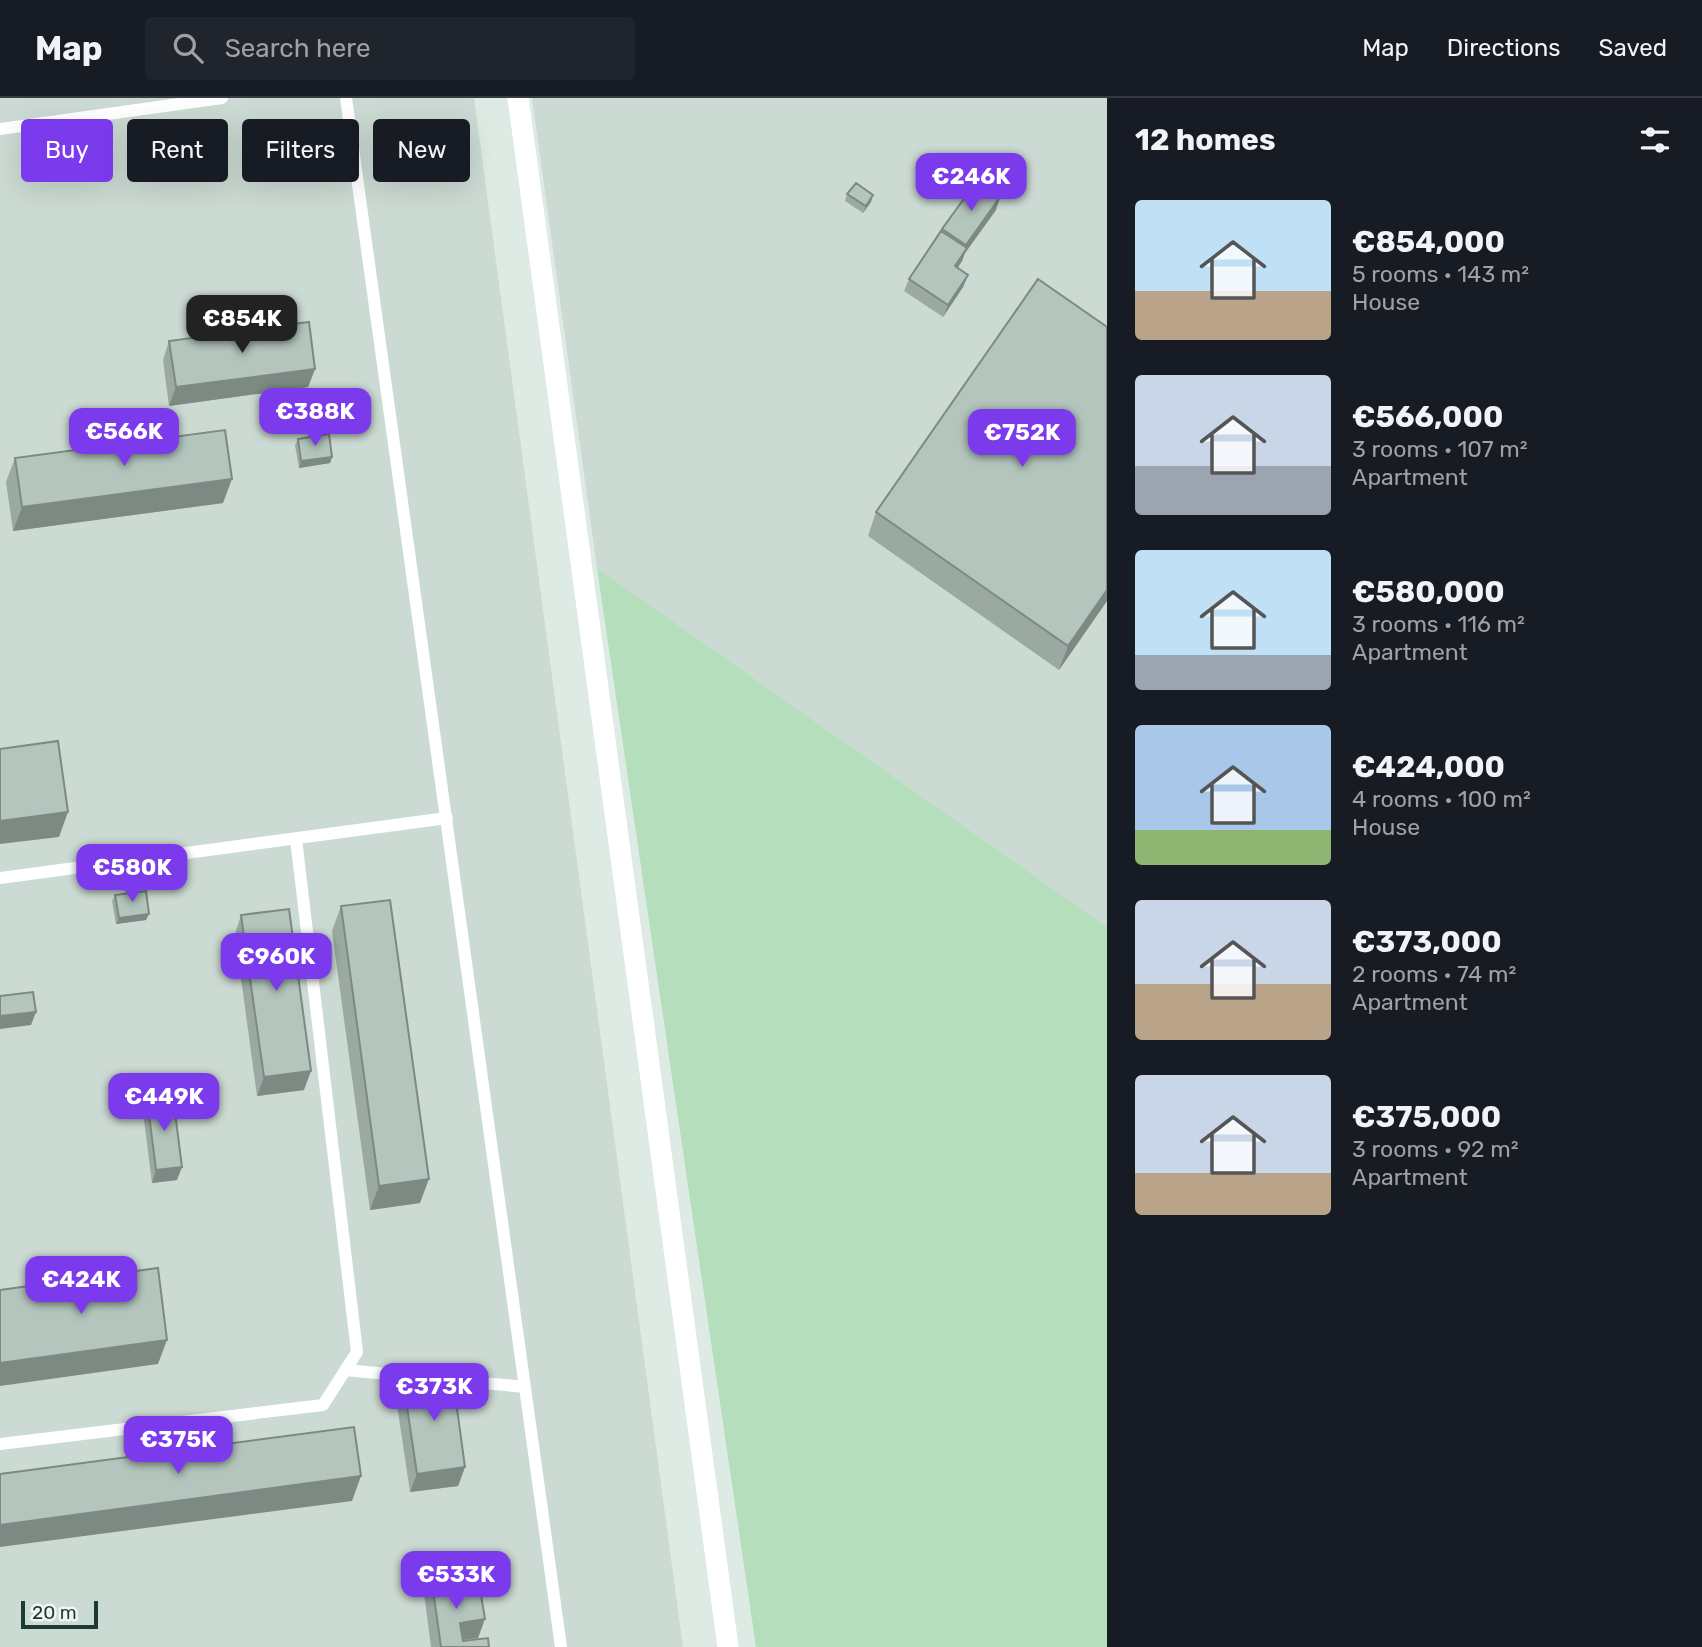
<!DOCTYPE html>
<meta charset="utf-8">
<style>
:root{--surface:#171b24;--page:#20242c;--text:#f1f3f6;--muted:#9ea1a6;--line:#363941;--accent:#7c3aed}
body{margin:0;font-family:Rubik,sans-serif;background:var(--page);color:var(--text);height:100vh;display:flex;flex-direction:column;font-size:26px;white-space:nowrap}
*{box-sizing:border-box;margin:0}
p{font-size:23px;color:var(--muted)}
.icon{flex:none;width:38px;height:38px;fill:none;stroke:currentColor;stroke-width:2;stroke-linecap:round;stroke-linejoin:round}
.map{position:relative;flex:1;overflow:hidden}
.sheet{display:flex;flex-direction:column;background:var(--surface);width:595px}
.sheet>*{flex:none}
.guide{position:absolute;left:21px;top:21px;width:665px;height:63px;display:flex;gap:14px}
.scale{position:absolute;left:21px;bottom:18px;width:77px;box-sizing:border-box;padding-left:7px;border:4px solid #1e3b31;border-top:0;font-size:19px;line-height:24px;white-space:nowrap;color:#1e3b31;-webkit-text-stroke:5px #eef7f2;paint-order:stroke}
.price{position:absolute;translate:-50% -60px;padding:0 16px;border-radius:14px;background:var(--accent);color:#fff;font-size:23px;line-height:46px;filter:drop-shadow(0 2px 4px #0008)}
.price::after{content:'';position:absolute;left:50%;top:42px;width:21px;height:16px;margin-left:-10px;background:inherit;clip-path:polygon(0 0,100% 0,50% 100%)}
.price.selected{background:#222;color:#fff}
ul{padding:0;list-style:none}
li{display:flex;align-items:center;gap:21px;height:175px;padding:0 28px}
li span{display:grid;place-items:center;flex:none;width:196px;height:140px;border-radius:7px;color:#555}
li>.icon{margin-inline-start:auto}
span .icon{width:84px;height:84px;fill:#fffc;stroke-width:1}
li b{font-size:30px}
h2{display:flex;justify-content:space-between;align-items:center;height:84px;padding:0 28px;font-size:30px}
.chip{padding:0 24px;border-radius:7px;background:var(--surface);box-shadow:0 7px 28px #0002;font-size:24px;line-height:63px}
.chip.selected{background:var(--accent);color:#fff}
header{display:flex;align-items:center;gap:42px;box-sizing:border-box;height:98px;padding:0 35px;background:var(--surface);border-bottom:2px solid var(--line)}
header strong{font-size:33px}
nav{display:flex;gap:38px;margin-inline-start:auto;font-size:24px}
.search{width:490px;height:63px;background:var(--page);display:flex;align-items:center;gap:18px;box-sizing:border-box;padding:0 24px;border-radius:7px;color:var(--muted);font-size:26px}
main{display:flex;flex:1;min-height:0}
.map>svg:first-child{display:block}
.built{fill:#cbdad2}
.green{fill:#b4debc}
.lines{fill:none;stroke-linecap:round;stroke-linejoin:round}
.lane{stroke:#fff;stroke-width:12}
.street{stroke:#fff;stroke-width:21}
.wall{fill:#9aa9a2}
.shaded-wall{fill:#7d8a84}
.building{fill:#b3c5bc;stroke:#7d8a84;stroke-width:2}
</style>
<header>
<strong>Map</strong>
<div class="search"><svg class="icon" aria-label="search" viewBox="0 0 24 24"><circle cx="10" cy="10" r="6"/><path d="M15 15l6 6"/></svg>Search here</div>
<nav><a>Map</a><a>Directions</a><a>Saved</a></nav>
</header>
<main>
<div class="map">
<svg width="1107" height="1549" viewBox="0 0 1107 1549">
<rect width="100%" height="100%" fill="#ddebe4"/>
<path class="built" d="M0 0H474L683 1549H0Z
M532 0H1107V829L597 470Z"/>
<path class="green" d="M597 470 1107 829V1549H756Z"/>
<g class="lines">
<path class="lane" d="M346 0 561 1549
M0 31 222 0
M0 780 447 720
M345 1272 525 1289
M0 1346 323 1307 357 1254 296 741"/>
<path class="street" d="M518 0 728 1549"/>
</g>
<path class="wall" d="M847 96 871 104 863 115 845 103Z
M996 112 965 155 962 163 958 170 968 177 963 189 943 219 904 193 909 181 942 131Z
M1107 229V503L1059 572 868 438 876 414Z
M169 243 315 271 308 289 169 308 163 262Z
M298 341 332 359 330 365 299 370 295 347Z
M15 360 223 405 13 433 6 384Z
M115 797 146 822 116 826 112 803Z
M341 808 420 1105 370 1112 332 833Z
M241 817 304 992 257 998 235 836Z
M147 1001 177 1082 152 1085 143 1014Z
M403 1282 465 1369 458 1388 410 1394 396 1300Z
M425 1459 475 1477 470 1490 457 1492 478 1540 463 1542V1543L489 1549H431L421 1472Z"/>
<path class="shaded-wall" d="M873 97 871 104 863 115 866 108Z
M1000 99 996 112 965 155 962 163 950 180 955 168 963 156 966 147Z
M968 177 963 189 943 219 948 207Z
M315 271 308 289 169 308 176 289Z
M332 359 330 365 299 370 301 363Z
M232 381 223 405 13 433 22 409Z
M1107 492V503L1059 572 1068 548Z
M68 714 59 739 0 746V723Z
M149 816 146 822 116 826 119 820Z
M36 914 31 927 0 931V918Z
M311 973 304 992 257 998 264 979Z
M182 1069 177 1082 152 1085 156 1072Z
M429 1081 420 1105 370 1112 379 1088Z
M167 1242 158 1266 0 1288V1265Z
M465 1369 458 1388 410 1394 417 1376Z
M361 1378 352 1403 0 1449V1427Z
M475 1477 470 1490 433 1495 431 1483Z
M485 1521 478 1540 453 1543 460 1525Z"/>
<path class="building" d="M977 83 1000 99 966 147 942 131Z
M856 85 873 97 866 108 847 96Z
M941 133 967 150 955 168 968 177 948 207 909 181Z
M1038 181 1107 229V492L1068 548 876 414Z
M309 224 315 271 176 289 169 243Z
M225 332 232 381 22 409 15 360Z
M329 336 332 359 301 363 298 341Z
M58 643 68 714 0 723V651Z
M146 793 149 816 119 820 115 797Z
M390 802 429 1081 379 1088 341 808Z
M289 811 311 973 264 979 241 817Z
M33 894 36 914 0 918V898Z
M173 999 182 1069 156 1072 147 1001Z
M158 1170 167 1242 0 1265V1192Z
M452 1274 465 1369 417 1376 403 1282Z
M354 1329 361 1378 0 1427V1376Z
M472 1454 475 1477 455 1480V1475L431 1478 428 1484 425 1459Z
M455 1475 457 1494 480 1491 485 1521 460 1525 463 1543 488 1540 489 1549H441L431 1478Z"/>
</svg>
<div class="scale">20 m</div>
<b class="price" style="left:971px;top:115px">€246K</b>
<b class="price selected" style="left:242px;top:257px">€854K</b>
<b class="price" style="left:315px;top:350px">€388K</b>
<b class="price" style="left:124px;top:370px">€566K</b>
<b class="price" style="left:1022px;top:371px">€752K</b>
<b class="price" style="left:132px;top:806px">€580K</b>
<b class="price" style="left:276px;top:895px">€960K</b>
<b class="price" style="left:164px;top:1035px">€449K</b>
<b class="price" style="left:81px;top:1218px">€424K</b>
<b class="price" style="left:434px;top:1325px">€373K</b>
<b class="price" style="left:178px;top:1378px">€375K</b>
<b class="price" style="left:456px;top:1513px">€533K</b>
<div class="guide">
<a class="chip selected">Buy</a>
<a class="chip">Rent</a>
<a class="chip">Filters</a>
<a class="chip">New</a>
</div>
</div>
<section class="sheet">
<h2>12 homes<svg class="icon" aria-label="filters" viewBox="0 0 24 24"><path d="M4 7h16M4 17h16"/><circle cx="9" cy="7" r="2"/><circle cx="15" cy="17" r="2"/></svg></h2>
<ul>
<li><span style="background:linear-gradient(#bfe0f5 65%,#b9a48a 0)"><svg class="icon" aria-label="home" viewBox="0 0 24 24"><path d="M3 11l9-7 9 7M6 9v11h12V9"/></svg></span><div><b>€854,000</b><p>5 rooms · 143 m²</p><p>House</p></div></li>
<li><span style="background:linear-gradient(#c9d6e8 65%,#9aa5b1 0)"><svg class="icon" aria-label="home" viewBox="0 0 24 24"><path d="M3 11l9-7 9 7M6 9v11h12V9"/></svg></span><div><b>€566,000</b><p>3 rooms · 107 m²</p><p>Apartment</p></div></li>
<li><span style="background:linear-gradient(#bfe0f5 75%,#9aa5b1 0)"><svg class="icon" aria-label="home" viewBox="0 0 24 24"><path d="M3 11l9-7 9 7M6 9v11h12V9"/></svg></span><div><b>€580,000</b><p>3 rooms · 116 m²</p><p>Apartment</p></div></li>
<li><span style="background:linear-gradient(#a9c7e8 75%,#8fb573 0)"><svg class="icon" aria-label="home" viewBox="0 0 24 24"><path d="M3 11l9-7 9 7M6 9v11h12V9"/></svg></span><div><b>€424,000</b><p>4 rooms · 100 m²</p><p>House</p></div></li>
<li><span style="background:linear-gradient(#c9d6e8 60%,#b9a48a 0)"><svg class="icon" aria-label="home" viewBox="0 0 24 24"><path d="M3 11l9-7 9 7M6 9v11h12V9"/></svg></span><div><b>€373,000</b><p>2 rooms · 74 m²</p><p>Apartment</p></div></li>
<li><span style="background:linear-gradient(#c9d6e8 70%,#b9a48a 0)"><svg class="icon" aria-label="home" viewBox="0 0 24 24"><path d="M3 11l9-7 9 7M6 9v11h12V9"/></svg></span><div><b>€375,000</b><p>3 rooms · 92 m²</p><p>Apartment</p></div></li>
</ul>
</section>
</main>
